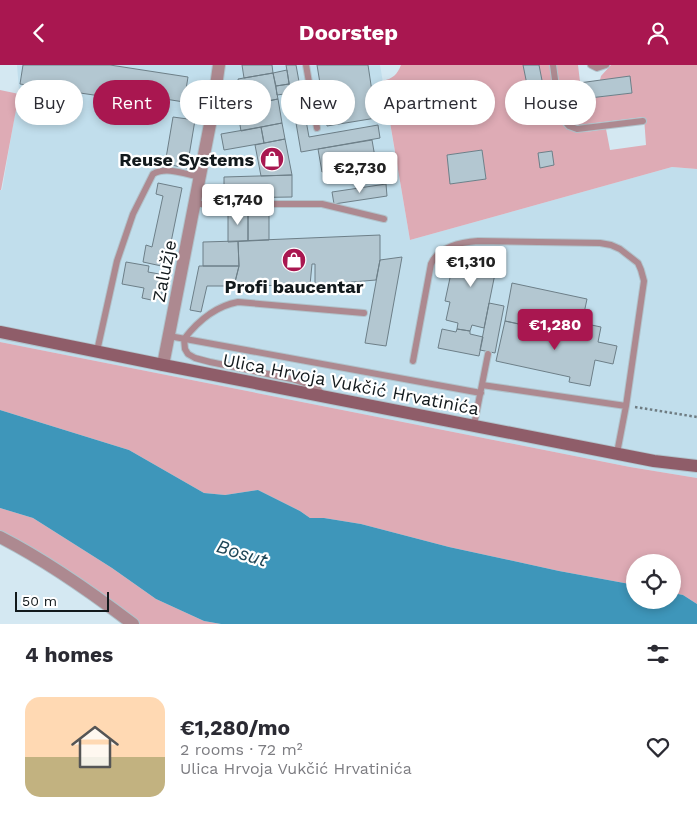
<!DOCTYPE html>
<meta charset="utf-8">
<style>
:root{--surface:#fff;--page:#f2f2f3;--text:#2b2b33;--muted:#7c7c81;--accent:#a91750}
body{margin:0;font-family:"Work Sans",sans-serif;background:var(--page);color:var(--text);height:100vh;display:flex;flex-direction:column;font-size:19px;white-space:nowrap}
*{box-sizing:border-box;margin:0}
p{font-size:16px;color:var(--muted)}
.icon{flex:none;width:28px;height:28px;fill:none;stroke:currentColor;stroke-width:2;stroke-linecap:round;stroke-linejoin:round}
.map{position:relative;height:559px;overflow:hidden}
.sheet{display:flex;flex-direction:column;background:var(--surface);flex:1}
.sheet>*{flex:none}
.hud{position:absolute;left:15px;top:15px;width:668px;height:45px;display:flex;gap:10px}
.controls{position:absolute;left:626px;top:489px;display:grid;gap:10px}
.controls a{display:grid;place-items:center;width:55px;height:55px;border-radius:50%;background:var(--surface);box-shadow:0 2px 8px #0003;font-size:25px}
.scale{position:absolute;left:15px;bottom:12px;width:94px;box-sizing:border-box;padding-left:5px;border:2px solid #12191c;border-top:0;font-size:14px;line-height:18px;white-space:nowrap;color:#12191c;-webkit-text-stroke:4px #fff;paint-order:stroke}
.price{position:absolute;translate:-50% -42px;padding:0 11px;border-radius:5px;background:#fff;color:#222;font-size:16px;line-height:32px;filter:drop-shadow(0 1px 2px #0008)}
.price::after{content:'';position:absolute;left:50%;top:30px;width:15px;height:11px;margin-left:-8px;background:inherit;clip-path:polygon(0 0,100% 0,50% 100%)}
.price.current{background:var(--accent);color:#fff}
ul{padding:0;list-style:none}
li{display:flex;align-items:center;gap:15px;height:125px;padding:0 25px}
li span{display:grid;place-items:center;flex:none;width:140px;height:100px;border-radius:15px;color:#555}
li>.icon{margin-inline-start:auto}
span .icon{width:60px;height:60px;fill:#fffc;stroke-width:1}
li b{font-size:21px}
h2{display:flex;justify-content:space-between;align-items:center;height:60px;padding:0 25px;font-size:21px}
.chip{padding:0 18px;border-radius:22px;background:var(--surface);box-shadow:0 2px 8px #0003;font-size:18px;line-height:45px}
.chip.current{background:var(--accent);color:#fff}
header{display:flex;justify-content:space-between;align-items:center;height:65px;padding:0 25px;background:var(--accent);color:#fff;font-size:22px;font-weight:700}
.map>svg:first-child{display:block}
.built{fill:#c1deec}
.green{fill:#deabb5;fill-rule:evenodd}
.water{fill:#3e96ba}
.building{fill:#b3c7d1;stroke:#6d7f88}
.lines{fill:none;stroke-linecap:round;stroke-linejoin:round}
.lane-casing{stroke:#b1c3cb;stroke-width:8}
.street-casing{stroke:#b1c3cb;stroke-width:14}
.secondary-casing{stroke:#b1c3cb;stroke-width:14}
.path{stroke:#6f7c82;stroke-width:2.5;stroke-dasharray:2.5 2.5;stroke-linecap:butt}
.lane{stroke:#ad8990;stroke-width:6}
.street{stroke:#ad8990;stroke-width:12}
.secondary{stroke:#8f5d69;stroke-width:12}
.labels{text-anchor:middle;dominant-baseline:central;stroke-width:4.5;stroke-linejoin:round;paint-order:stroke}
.poi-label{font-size:18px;font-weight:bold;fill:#12191c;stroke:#fff;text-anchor:end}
.street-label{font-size:18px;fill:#12191c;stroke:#fff}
.water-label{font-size:19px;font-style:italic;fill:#204757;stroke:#fff}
</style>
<header><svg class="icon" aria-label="back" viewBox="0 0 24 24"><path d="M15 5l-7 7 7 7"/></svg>Doorstep<svg class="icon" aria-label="person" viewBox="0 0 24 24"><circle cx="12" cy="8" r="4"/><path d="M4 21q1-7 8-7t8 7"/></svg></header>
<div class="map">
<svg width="697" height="559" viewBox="0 0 697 559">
<rect width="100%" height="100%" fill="#d4e8f2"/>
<path class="built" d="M17 0H380L410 175 672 102 697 104V413L630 402 0 277V125H2L19 25Z"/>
<path class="green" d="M401 0H550L559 55C568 72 590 66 606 64L610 85 646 80 644 52 579 60C571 59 568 56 564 49L556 0H578L582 34 632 28 600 15 601 11 611 0H697V104L672 102 410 175 383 16C393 13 397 10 401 0ZM482 85 486 114 451 119 447 90Z
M0 25 19 29 1 125H0Z
M0 277 630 402 697 413V539L683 530 673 528 672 498H635V520L559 506 449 482 361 459 324 453H310L300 446 258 425 225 430 204 428 129 385 0 345Z
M0 443 33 453 112 503 156 534 204 556 221 559H140L79 512 0 466Z"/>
<path class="water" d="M0 345 129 385 204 428 225 430 258 425 300 446 310 453H324L361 459 449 482 559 506 635 520V535H672L673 528 683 530 697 539V559H221L204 556 156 534 112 503 33 453 0 443Z"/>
<path class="building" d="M23 0H110L188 12 184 37 108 25 107 32 20 19Z
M242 0H272L273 8 244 13Z
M286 0H296L309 72 378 60 380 73 301 87Z
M317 0H368L376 53 327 61Z
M523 0H539L547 41 532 44Z
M287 5 289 19 276 21 273 8Z
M273 8 278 34 243 41 238 14Z
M630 11 632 28 581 34 579 18Z
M289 19 291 28 277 30 276 21Z
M278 34 282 58 241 66 237 42Z
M173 52 195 55 187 103 165 99Z
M282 58 285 74 264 78 261 62Z
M261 62 264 78 224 85 221 69Z
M285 74 292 110 261 111 255 80Z
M372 75 376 98 322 107 318 84Z
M482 85 486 114 450 119 447 90Z
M552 86 554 100 540 103 538 88Z
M292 110V132L224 133V112Z
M158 118 182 123 166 202 143 197 146 180 152 182 163 131 156 129Z
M386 119 387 131 334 139 332 127Z
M248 145V176L228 177V146Z
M248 145H269V175L248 176Z
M380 170V195L376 215 315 220V199H312L310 220 234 221 239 201 238 176Z
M238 176 239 201H203V177Z
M461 182 499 189 484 263 472 260 470 266 457 264 458 258 446 255 450 237 445 236 453 199 457 200Z
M402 192 386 281 365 278 380 195Z
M126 197 149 201 148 207 165 210 161 233 156 232V236L142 233 144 223 122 219Z
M199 201H239L234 221H207L201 247 190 245Z
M512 218 587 234 579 272 505 256Z
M489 238 504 241 495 288 480 285Z
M505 256 579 272 582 258 601 262 598 277 617 281 613 299 595 295 590 321 569 317 570 312 496 296Z
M442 264 456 267 457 264 470 266V269L483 272 479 291 438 283Z"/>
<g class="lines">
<g class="lane-casing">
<path id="lane" d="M306 0 317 63
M553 0 560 51 569 61 577 64 643 56
M591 0 597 3 606 0
M195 139H322L384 154
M169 271 481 328
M97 286 117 196 133 149 153 109C166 101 185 109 200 112
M413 296 431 199C438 182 461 177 478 176L600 178 611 180 620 184 638 198 641 205 644 216 626 341 617 388
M482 320 626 341
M322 329 316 322 292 314 210 297 195 293 188 289 185 284 184 274C198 256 216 241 238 237L364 248
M474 360 488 289"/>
</g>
<g class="street-casing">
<path id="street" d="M163 300 212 49 219 0
M0 472C47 496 91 527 133 559"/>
</g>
<g class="secondary-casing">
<path id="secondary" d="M0 267 163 300 654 396 697 401"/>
</g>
<path class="path" d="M635 342 697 352"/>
<use href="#lane" class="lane"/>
<use href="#street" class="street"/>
<use href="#secondary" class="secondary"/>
</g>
<defs>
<g id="shop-disc" transform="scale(1.25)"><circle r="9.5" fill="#a91750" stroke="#fff"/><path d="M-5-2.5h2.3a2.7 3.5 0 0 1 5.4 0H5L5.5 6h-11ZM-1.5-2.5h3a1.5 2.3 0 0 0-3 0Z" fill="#fff"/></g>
</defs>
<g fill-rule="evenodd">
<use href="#shop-disc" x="272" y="94"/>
<use href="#shop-disc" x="294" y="195"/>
</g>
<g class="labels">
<g class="poi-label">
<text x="254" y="94">Reuse Systems</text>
<text x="294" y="221" text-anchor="middle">Profi baucentar</text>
</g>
<g class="street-label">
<text transform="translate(164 206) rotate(-79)">Zalužje</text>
<text transform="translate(351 319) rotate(11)">Ulica Hrvoja Vukčić Hrvatinića</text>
</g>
<g class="water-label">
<text transform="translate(242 488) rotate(17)">Bosut</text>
</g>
</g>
</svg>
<div class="controls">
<a><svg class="icon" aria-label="locate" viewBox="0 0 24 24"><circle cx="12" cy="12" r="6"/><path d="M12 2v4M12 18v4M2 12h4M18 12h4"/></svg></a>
</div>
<div class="scale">50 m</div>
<b class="price" style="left:360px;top:129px">€2,730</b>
<b class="price" style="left:238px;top:161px">€1,740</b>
<b class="price" style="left:471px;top:223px">€1,310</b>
<b class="price current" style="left:555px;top:286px">€1,280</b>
<div class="hud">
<a class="chip">Buy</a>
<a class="chip current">Rent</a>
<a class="chip">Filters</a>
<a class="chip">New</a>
<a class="chip">Apartment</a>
<a class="chip">House</a>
</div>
</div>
<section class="sheet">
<h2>4 homes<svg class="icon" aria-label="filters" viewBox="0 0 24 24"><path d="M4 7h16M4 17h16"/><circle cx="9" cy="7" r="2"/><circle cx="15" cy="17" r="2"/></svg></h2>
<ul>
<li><span style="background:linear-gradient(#ffd9b3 60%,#c2b280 0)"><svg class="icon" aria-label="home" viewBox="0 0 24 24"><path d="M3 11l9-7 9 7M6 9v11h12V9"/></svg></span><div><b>€1,280/mo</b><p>2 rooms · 72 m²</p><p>Ulica Hrvoja Vukčić Hrvatinića</p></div><svg class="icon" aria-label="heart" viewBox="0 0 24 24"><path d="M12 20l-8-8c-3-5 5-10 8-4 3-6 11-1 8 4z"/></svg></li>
</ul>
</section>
